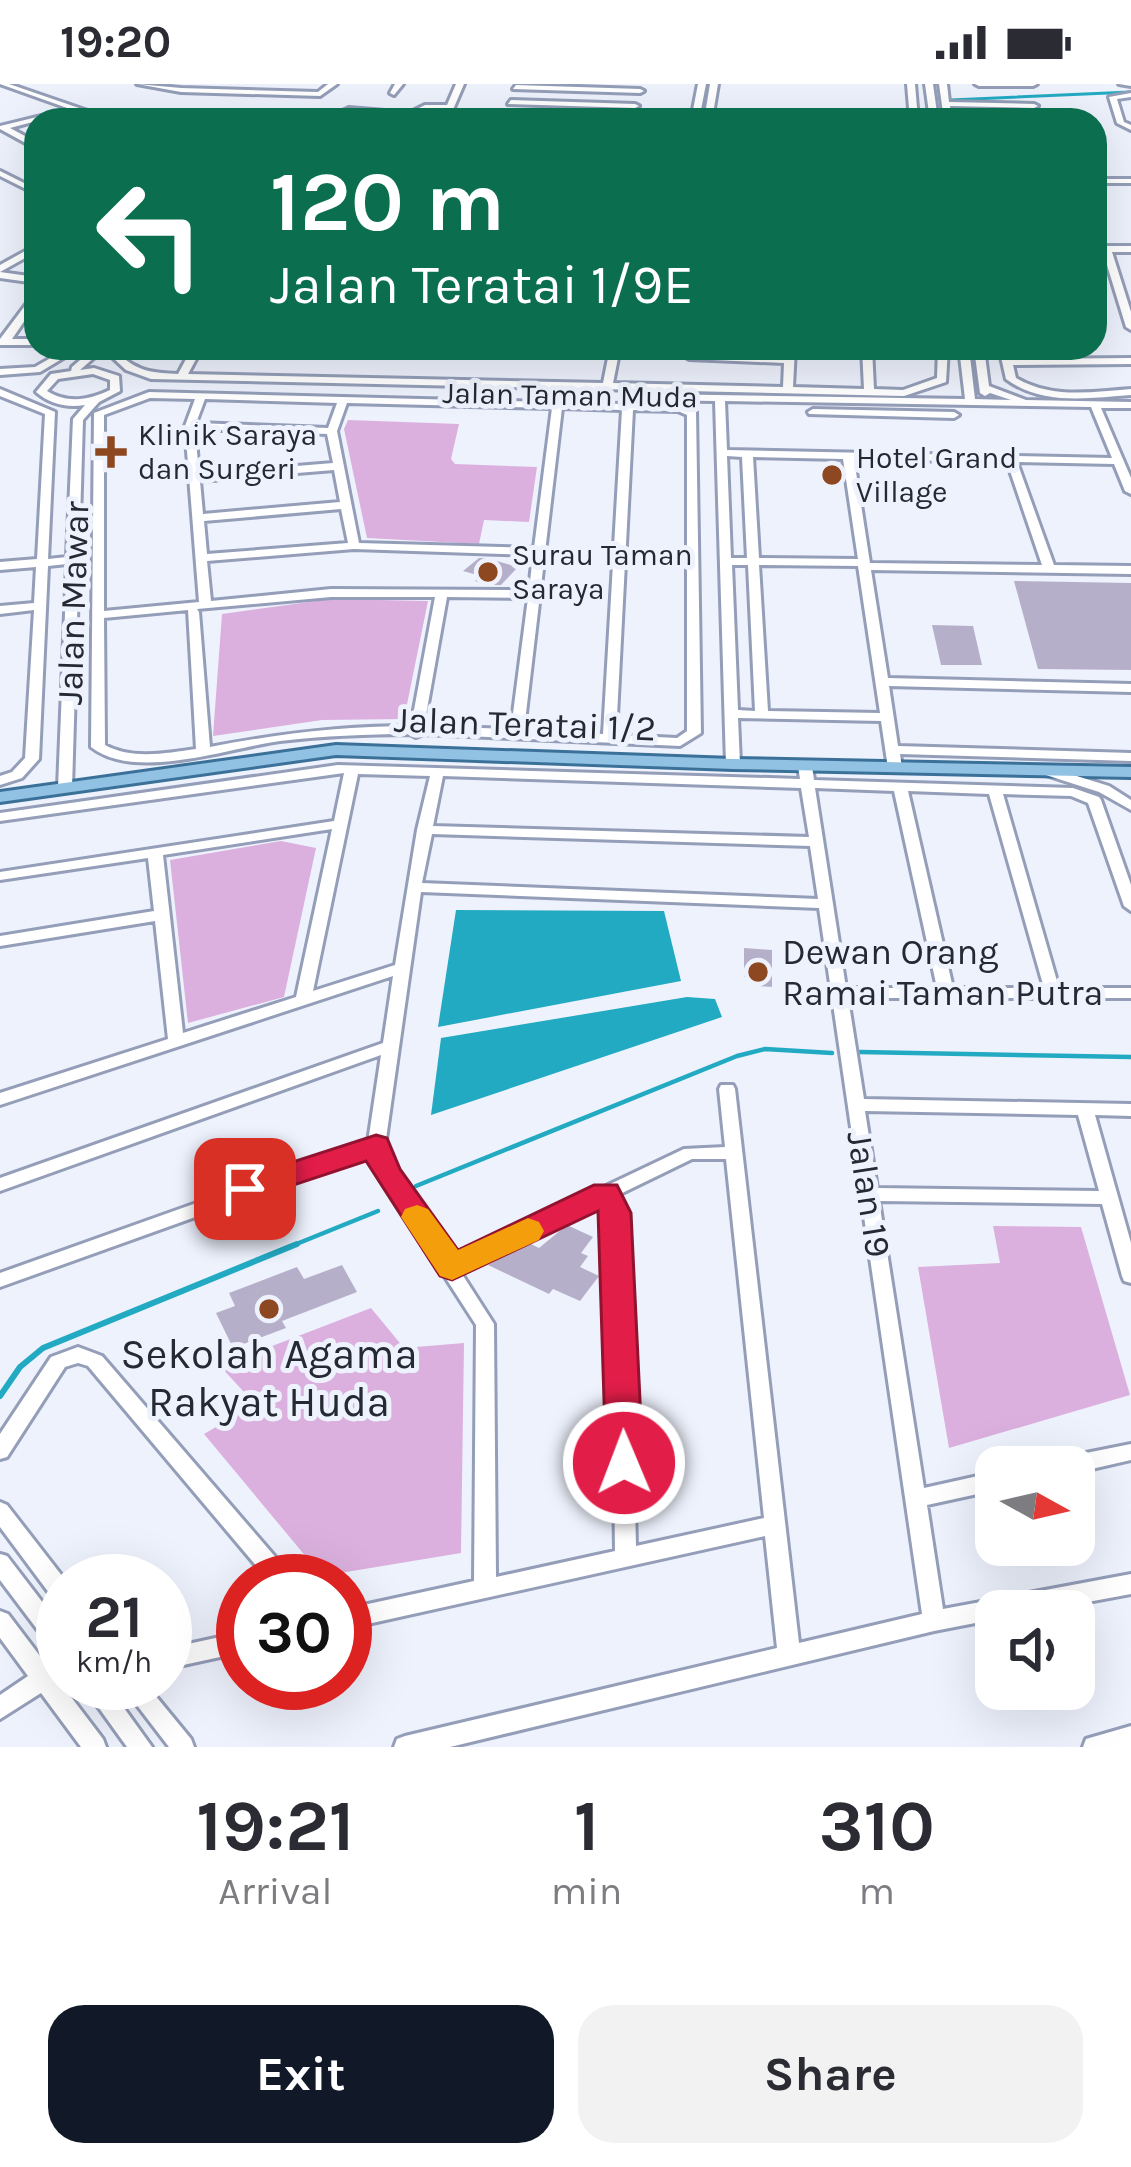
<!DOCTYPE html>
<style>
:root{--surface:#fff;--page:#f2f2f3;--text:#2b2b33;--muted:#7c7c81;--accent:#111827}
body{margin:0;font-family:Karla,sans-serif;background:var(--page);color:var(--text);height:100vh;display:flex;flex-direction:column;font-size:45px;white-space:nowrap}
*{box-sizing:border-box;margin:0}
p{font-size:39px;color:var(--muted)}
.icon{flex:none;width:66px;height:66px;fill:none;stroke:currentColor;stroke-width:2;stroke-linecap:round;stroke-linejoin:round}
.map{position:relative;height:1663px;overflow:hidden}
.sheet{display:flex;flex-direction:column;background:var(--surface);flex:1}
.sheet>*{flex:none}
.top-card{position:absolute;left:24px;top:24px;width:1083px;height:252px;border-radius:36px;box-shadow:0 12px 48px #0002;background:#0b6e4f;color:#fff;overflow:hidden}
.needle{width:78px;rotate:98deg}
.fabs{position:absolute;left:975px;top:1362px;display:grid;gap:24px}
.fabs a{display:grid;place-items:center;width:120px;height:120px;border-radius:24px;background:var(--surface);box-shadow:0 12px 48px #0002;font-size:60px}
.speed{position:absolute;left:36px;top:1470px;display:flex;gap:24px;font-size:60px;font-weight:700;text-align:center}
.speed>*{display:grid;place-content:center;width:156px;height:156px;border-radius:50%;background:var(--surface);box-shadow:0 12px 48px #0002;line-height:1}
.speed small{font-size:30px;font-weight:400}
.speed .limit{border:18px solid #d22;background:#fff;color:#111}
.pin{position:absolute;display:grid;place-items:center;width:102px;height:102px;color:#fff;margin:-51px;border-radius:24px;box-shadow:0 6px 18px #0006}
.me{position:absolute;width:132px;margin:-66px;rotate:359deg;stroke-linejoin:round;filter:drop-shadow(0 0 9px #0008)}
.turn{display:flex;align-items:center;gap:42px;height:252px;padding:0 48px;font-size:54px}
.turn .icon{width:156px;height:156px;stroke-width:2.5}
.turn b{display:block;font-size:84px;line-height:102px}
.eta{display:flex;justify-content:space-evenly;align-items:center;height:204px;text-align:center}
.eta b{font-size:72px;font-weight:700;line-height:84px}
.primary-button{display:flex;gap:24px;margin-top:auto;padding:24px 48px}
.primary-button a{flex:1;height:138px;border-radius:36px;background:var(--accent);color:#fff;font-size:48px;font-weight:700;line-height:138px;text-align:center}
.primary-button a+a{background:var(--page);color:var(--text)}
.status{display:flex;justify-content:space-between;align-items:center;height:84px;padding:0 60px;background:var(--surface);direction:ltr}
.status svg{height:33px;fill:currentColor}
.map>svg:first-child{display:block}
.green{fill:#dbb0de}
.water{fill:#23aac3}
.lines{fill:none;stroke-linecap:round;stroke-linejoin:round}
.stream-far2{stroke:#23aac3;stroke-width:3}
.stream-far1{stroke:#23aac3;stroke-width:4.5}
.stream{stroke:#23aac3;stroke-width:6}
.building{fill:#b6afca}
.minor-casing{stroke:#949eb8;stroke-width:6}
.major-casing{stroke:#3b7199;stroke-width:6}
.minor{fill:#fff;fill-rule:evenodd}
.major{fill:#91c1e3;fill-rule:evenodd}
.route{fill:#e11d48;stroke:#92132f;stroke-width:3}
.slow{fill:#f59e0b}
.poi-dot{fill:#8e4821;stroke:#eef2fd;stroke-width:4.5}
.labels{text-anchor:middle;stroke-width:10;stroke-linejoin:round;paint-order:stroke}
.far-street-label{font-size:30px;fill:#252933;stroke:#eef2fd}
.far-poi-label{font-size:30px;fill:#252933;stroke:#eef2fd;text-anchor:start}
.street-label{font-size:36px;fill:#252933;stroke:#eef2fd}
.poi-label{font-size:36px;fill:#252933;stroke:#eef2fd;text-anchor:start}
.near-poi-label{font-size:42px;fill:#252933;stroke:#eef2fd}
</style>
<div class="status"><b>19:20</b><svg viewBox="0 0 49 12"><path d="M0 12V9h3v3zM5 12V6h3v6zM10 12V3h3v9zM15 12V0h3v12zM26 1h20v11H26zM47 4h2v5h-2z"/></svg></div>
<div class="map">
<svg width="1131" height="1663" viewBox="0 0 1131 1663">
<rect width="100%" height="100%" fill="#eef2fd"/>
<g class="green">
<path d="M 348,336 L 459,340 L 451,375 L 455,380 L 537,383 L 529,438 L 484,436 L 479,460 L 367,454 L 344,345 Z"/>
<path d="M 331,515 L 428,517 L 404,635 L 322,636 L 213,652 L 222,530 Z"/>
<path d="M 281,757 L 316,764 L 284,913 L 188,939 L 170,776 Z"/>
<path d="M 993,1142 L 1081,1143 L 1130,1311 L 949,1364 L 918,1183 L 1000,1179 Z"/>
<path d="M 371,1224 L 404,1264 L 464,1259 L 461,1469 L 322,1492 L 204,1350 L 255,1320 L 220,1282 Z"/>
</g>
<g class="water">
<path d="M 456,826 L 664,827 L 681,897 L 438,943 Z"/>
<path d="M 687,913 L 715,915 L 722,933 L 431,1031 L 441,954 Z"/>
</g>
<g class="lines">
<path class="stream-far2" d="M 951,16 L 1131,8"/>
<g class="stream-far1">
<path d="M 860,968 L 1131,973"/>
<path d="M 416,1102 L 737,972 L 765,965 L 832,969"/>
<path d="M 289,1163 L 378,1127"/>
</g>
<path class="stream" d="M 0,1312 L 20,1283 L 43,1264 L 297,1160"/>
</g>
<g class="building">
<path d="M 479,474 L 486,474 L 518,483 L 501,501 L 488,501 L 475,497 L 481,492 L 463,487 Z"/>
<path d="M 1014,497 L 1131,499 L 1131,586 L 1038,585 Z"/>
<path d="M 932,541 L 973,542 L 982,581 L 941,581 Z"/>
<path d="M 744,864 L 772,866 L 772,903 L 759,902 L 759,894 L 744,893 Z"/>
<path d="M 567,1141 L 593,1153 L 581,1169 L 588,1172 L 580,1183 L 599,1192 L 580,1217 L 553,1205 L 549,1210 L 488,1181 L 529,1159 L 539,1164 Z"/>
<path d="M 342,1181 L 357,1208 L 282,1237 L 286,1244 L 233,1264 L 216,1229 L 235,1222 L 229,1209 L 297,1183 L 304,1195 Z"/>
</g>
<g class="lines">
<defs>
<g id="minor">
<path d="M 0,0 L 9,0 L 114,36 L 103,36 L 74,27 L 10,44 L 36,58 L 36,63 L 33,63 L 0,45 L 0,42 L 70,25 Z"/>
<path d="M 137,0 L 181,4 L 318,8 L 328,0 L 337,0 L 320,12 L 181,8 Z"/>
<path d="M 395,0 L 403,0 L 394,11 L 390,9 Z"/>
<path d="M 456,0 L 464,0 L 452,28 L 562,34 L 566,36 L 447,32 L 443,30 L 445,25 L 426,25 L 406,36 L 402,36 L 402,33 L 350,28 L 333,36 L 323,36 L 349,24 L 409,29 L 425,21 L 447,21 Z"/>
<path d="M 698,0 L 706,0 L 699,36 L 691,36 Z"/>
<path d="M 710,0 L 718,0 L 712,36 L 704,36 Z"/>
<path d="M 907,0 L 915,0 L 918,36 L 910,36 Z"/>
<path d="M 925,0 L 933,0 L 938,36 L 930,36 Z"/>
<path d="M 939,0 L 947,0 L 949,18 L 1034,20 L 1038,22 L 1034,24 L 950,22 L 952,36 L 944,36 Z"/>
<path d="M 975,0 L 1037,0 L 1033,2 L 979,2 Z"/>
<path d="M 1119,0 L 1131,0 L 1131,2 Z"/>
<path d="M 516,1 L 640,5 L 644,7 L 640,9 L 513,5 Z"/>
<path d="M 1131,9 L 1131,13 L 1117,15 L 1124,38 L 1131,41 L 1131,46 L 1117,39 L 1109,13 Z"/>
<path d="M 511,16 L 635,20 L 639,22 L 635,24 L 508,20 Z"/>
<path d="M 0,87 L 36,105 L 36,110 L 0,92 Z"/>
<rect x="1095" y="95" width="36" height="4"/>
<path d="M 36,161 L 36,168 L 0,188 L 0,181 Z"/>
<path d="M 1095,162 L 1131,162 L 1131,168 L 1112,168 L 1131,228 L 1131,246 L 1126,243 L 1103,168 L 1095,168 Z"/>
<path d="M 0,188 L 36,193 L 36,199 L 0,194 Z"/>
<path d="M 36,210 L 36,220 L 12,255 L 36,255 L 36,261 L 0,261 L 0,255 L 33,211 Z"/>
<path d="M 68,264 L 80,264 L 40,288 L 0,291 L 0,285 L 35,283 Z"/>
<path d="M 94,264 L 105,264 L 80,286 L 94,284 L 119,292 L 120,307 L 99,318 L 83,336 L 72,704 L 65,708 L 58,704 L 67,480 L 48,482 L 39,675 L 22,694 L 0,701 L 0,692 L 12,688 L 25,674 L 34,526 L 0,530 L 0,522 L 34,519 L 36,483 L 0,486 L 0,478 L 37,475 L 45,330 L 0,312 L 0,305 L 55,328 L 48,475 L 67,473 L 73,335 L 85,321 C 66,324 50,320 36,308 L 51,290 L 71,287 L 72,283 ZM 93,290 L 110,296 L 110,306 C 89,316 68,320 47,307 L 58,295 Z"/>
<path d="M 116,264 L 126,264 L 121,272 C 139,288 155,289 178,290 L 192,264 L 202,264 L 188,290 L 603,299 L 610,264 L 620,264 L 613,299 L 783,303 L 784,279 L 689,275 L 684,272 L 689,269 L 785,273 L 785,264 L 795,264 L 793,303 L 864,305 L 862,264 L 872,264 L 874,305 L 903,306 L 937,294 L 938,264 L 948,264 L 946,298 L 904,312 L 151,295 L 126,286 L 111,272 Z"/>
<path d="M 320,264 L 537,267 L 542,270 L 537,273 L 325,267 Z"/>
<path d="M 959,264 L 969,264 L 975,315 L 1011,316 L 990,309 L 985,312 L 980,309 L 974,264 L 984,264 L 989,302 L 1026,316 L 1131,318 L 1131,324 L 1101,324 L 1131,394 L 1131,410 L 1125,407 L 1114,380 L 1017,378 L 1054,481 L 1131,482 L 1131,490 L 871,486 L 888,594 L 1131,600 L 1131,608 L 889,602 L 898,662 L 1131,669 L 1131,677 L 900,670 L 902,684 L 895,688 L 888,684 L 881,637 L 738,634 L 740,680 L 738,683 L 728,683 L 726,680 L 715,317 L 651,316 L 646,313 L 651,310 L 965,315 ZM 725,317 L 1091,323 L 1112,374 L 727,366 ZM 727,372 L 742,373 L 747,474 L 731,474 ZM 753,373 L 843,375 L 858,475 L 759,474 ZM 854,375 L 1007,378 L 1042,481 L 870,479 ZM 732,481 L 748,481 L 755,627 L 738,626 ZM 759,481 L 858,482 L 880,629 L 768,627 Z"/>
<path d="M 999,264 L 1009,264 L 1011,275 L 1131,274 L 1131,280 L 1013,281 L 1016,294 C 1052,315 1091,308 1131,305 L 1131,311 C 1089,314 1042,322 1006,295 Z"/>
<path d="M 149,308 L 623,320 L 624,315 L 632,315 L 633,320 L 679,321 L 696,327 L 701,649 L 680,662 L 424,650 L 416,653 L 410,650 C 367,650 324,652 280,657 C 229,664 135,698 91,663 L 94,329 ZM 150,314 L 195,315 L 185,342 L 199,518 L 104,527 L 104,331 ZM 205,315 L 337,319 L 328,344 L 196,339 ZM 347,319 L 552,324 L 534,464 L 359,459 L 337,347 ZM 562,324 L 622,326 L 603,650 L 524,646 ZM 633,326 L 678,327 L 687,331 L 687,647 L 677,654 L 616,651 ZM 195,345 L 327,350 L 333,379 L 199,390 ZM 334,386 L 340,418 L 203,430 L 200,397 ZM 341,425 L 348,459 L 207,470 L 204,437 ZM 354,465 L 533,471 L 529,506 L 331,505 L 211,517 L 207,477 ZM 331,513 L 435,513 L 411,642 C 342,642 277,650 210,663 L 199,528 L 197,525 ZM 447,513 L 528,514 L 511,645 L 424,642 ZM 188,526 L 196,665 C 167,669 132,676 105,661 L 104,534 Z"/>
<path d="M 813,325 L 954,328 L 959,331 L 954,334 L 809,330 L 808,328 Z"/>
<path d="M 805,678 L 812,682 L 814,696 L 1073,704 L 1099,713 L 1101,716 L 1131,801 L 1131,827 L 1124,822 L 1088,719 L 1071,712 L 1003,710 L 1059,904 L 1131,904 L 1131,914 L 848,914 L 864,1015 L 1131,1020 L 1131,1032 L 1095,1031 L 1131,1159 L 1131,1199 L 1124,1197 L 1122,1192 L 1102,1120 L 879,1117 L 924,1404 L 996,1388 L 996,1406 L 927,1421 L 943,1525 L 1131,1490 L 1131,1510 L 1039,1527 L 996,1527 L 996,1535 L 934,1547 L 450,1663 L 394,1663 L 397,1655 L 405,1652 L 777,1564 L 765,1452 L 345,1545 L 345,1525 L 474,1497 L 476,1241 L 380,1092 L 371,1070 L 0,1203 L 0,1189 L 368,1058 L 381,971 L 0,1107 L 0,1094 L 383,959 L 393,892 L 0,1021 L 0,1009 L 168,955 L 155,837 L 0,862 L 0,852 L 154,827 L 148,774 L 0,796 L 0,788 L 334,737 L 344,689 L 0,737 L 0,729 L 338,681 L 800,695 L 798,682 ZM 358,690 L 430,692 L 417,746 L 395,881 L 313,907 ZM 443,692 L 801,704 L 809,753 L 433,742 ZM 815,704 L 894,707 L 937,904 L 846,904 ZM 908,707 L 989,710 L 1044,904 L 953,904 ZM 332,745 L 296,913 L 183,949 L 163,771 ZM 432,750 L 810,762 L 818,815 L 422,799 ZM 421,808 L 819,824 L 922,1530 L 799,1559 L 735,1005 L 733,1001 L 721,1001 L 719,1005 L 725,1063 L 684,1065 L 452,1175 L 394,1086 L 385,1062 ZM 865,1027 L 1078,1031 L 1099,1107 L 877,1104 ZM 692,1075 L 726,1075 L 764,1434 L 636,1462 L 630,1233 L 623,1129 L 616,1112 ZM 601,1119 L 605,1129 L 612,1233 L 615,1467 L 496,1493 L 494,1240 L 460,1187 Z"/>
<path d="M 1051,684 L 1109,702 L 1131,716 L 1131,726 L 1099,708 L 1046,691 L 1044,688 L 1046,685 Z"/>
<path d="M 78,1263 L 102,1272 L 290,1490 L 293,1497 L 269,1497 L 88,1282 L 78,1279 L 65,1283 L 7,1373 L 0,1375 L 0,1350 L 51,1273 Z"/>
<path d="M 1131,1360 L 1131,1376 L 1074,1389 L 1074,1383 L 1051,1383 L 1054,1377 L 1061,1374 Z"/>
<path d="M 0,1418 L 7,1421 L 66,1497 L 63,1497 L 63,1520 L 55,1517 L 0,1443 Z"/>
<path d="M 0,1470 L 7,1472 L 63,1545 L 63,1572 L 55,1569 L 0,1496 Z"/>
<path d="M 0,1527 L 8,1530 L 103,1655 L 106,1663 L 81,1663 L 41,1609 L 0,1635 L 0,1611 L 28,1592 L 0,1554 Z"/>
<path d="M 243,1548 L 243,1568 L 165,1585 L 165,1565 Z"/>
<path d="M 81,1599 L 106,1599 L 152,1663 L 127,1663 Z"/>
<path d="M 120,1599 L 145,1599 L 191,1655 L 194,1663 L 169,1663 Z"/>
<path d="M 1131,1642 L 1131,1663 L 1083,1663 L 1086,1655 Z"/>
</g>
<path id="major" d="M 336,661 L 733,675 L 1131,683 L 1131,693 L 733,685 L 336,671 L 0,718 L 0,708 Z"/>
</defs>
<use href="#minor" class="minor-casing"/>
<use href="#major" class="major-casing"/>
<use href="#minor" class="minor"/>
<use href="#major" class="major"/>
</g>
<path class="route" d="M 376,1051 L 387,1054 L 400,1085 L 458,1166 L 594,1101 L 617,1101 L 631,1129 L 643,1379 L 637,1390 L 624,1395 L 611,1390 L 606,1379 L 598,1127 L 452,1196 L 440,1192 L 366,1077 L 245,1117 L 234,1114 L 229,1105 L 234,1097 Z"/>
<path class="slow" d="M 417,1121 L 428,1125 L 458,1166 L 528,1134 L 539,1138 L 544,1147 L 539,1156 L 452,1196 L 440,1192 L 401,1133 L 405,1125 Z"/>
<g class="poi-dot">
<path d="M105 350h12v12h12v12h-12v12h-12v-12h-12v-12h12z"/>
<circle cx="832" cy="391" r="12"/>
<circle cx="488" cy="488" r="12"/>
<circle cx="758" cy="888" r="12"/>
<circle cx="269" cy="1225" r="12"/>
</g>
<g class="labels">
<g class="far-street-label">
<text transform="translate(570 311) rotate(1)" y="10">Jalan Taman Muda</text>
</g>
<g class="far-poi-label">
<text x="138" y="361">Klinik Saraya<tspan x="138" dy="34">dan Surgeri</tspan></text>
<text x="856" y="384">Hotel Grand<tspan x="856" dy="34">Village</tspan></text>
<text x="512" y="481">Surau Taman<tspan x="512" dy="34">Saraya</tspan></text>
</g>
<g class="street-label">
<text transform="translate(72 519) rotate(-88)" y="13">Jalan Mawar</text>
<text transform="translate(525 639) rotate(2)" y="13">Jalan Teratai 1/2</text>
<text transform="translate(870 1110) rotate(81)" y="13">Jalan 19</text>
</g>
<g class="poi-label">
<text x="782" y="880">Dewan Orang<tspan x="782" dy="41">Ramai Taman Putra</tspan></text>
</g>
<g class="near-poi-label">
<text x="269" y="1284">Sekolah Agama<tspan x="269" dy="48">Rakyat Huda</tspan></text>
</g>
</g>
</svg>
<div class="fabs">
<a><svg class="needle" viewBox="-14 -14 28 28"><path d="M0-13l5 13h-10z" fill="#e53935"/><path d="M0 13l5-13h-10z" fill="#7c7c81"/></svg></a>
<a><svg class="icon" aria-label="sound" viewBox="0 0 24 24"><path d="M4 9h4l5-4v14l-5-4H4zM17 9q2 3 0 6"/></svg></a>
</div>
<div class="speed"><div>21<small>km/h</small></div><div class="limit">30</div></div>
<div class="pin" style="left:245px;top:1105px;background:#d93025"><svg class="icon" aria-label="arrive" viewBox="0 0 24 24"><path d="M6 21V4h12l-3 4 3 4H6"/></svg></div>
<svg class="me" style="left:624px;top:1379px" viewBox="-20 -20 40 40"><circle r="17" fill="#e11d48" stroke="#fff" stroke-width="3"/><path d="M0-11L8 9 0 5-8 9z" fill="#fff"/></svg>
<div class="top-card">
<div class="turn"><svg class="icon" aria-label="left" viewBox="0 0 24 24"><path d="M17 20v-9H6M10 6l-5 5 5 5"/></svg><div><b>120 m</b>Jalan Teratai 1/9E</div></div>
</div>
</div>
<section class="sheet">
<div class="eta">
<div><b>19:21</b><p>Arrival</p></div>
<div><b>1</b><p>min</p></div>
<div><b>310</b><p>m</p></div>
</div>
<div class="primary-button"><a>Exit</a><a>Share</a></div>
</section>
